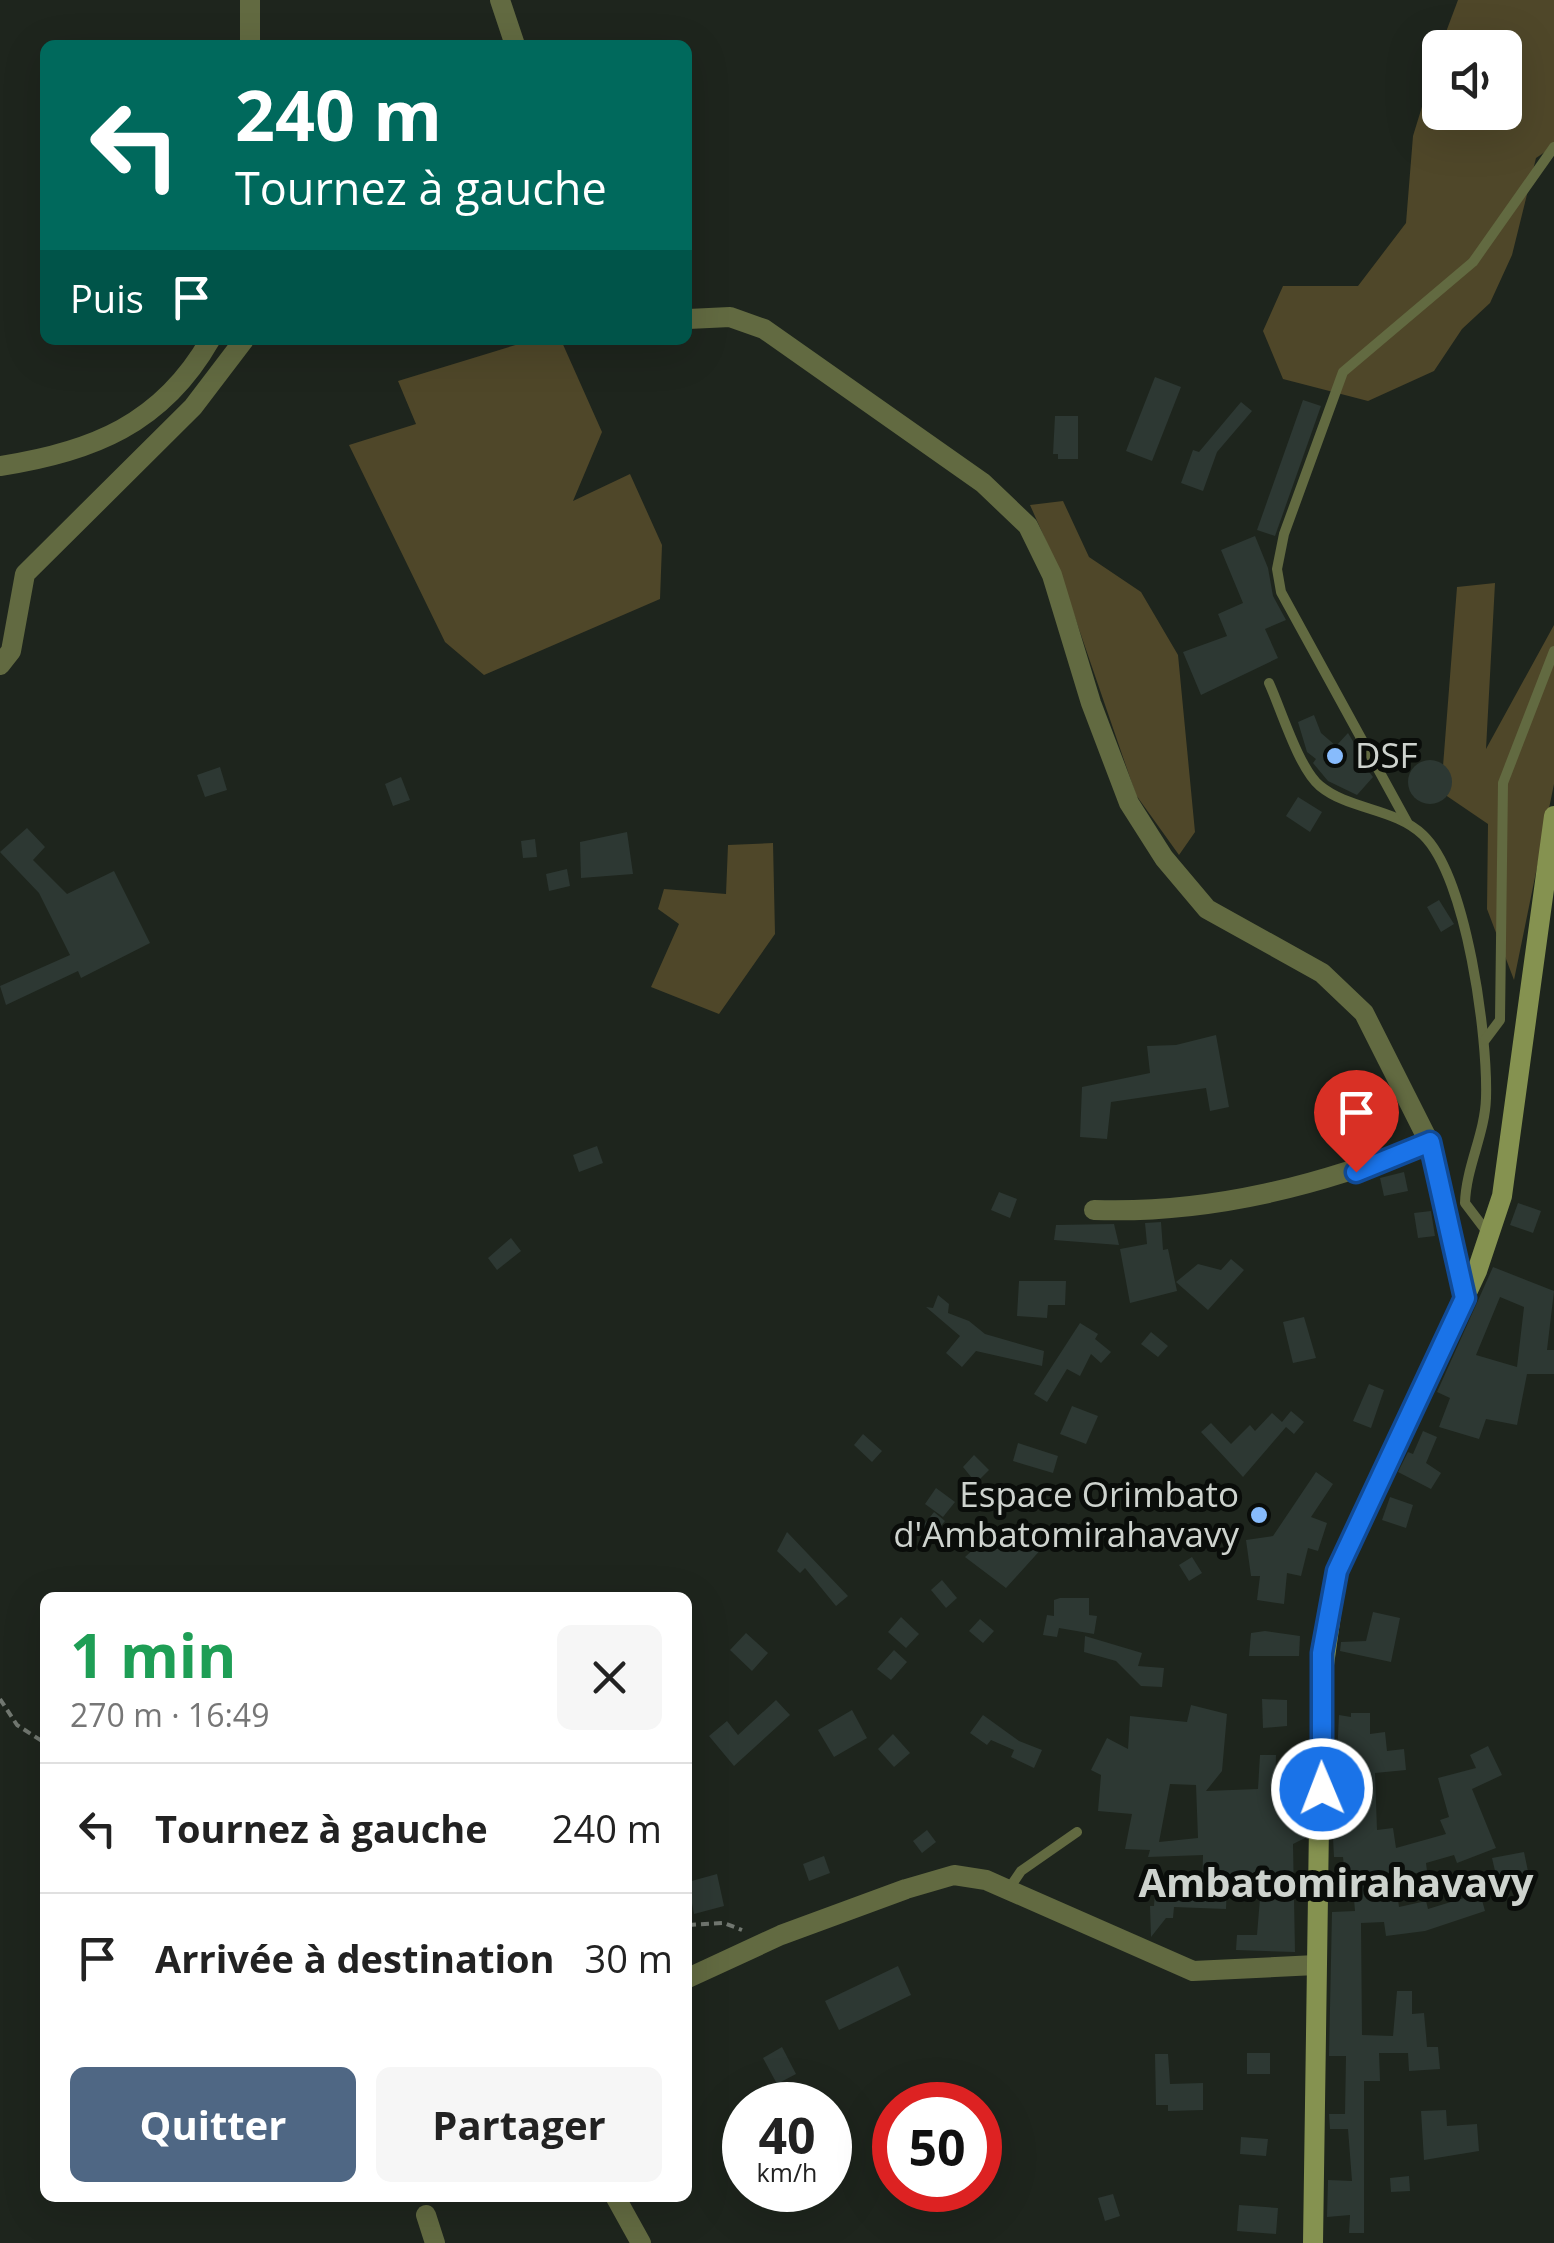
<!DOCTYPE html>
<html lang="fr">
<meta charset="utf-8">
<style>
:root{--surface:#fff;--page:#f6f6f6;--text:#222;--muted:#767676;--line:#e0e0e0;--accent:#4f6784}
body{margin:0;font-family:"Open Sans",sans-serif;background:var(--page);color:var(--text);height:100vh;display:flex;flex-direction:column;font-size:38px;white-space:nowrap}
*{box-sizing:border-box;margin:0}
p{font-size:32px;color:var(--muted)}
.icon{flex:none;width:55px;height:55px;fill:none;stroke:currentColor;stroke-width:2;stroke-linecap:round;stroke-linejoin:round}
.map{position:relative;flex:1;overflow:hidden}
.panel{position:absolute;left:40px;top:1592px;width:652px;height:610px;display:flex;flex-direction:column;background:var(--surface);border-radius:15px;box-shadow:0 10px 40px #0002}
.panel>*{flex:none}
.guide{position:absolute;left:40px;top:40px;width:652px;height:305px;border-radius:15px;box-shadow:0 10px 40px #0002;background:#00695c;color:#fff;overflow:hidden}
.tools{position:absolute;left:1422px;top:30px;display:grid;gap:20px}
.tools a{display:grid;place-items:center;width:100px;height:100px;border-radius:15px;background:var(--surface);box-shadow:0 10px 40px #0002;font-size:50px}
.speed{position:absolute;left:722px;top:2082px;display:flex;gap:20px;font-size:50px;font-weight:700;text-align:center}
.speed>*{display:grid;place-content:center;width:130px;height:130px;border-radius:50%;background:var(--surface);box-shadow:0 10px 40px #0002;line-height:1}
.speed small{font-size:25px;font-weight:400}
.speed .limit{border:15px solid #d22;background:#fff;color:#111}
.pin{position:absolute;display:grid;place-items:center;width:85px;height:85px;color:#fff;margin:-102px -42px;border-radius:50% 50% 50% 0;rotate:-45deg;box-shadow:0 0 10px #0007}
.pin .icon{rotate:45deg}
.me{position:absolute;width:110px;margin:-55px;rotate:359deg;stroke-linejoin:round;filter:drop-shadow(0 0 8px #0008)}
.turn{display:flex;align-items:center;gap:35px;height:210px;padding:0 30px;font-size:45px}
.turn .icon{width:130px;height:130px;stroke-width:2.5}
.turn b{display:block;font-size:70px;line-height:85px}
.then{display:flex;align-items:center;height:95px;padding:0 30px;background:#0003;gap:20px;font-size:38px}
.round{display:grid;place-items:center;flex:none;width:105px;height:105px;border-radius:15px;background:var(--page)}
.summary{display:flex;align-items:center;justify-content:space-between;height:170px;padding:0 30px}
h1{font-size:60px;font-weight:700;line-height:75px;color:#1e9e55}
.button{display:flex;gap:20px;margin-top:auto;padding:20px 30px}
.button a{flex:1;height:115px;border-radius:15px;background:var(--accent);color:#fff;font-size:40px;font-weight:700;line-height:115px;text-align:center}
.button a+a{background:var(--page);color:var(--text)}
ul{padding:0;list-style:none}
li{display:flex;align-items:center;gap:30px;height:130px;padding:0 30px;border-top:2px solid var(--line)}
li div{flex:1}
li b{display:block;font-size:38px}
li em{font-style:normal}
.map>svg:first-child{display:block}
.green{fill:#4f4729}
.building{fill:#2d3833;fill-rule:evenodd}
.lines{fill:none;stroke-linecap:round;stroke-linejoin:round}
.path{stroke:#717770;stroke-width:4;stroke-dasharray:8 5;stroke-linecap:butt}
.lane{stroke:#626a41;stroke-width:10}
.street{stroke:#626a41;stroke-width:20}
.secondary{stroke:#859250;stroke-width:20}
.route-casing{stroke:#114b97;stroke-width:25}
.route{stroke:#1a73e8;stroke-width:18}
.poi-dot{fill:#87bbfc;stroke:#0a0d0a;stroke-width:4}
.labels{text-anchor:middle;stroke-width:10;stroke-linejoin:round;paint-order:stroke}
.poi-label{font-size:35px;fill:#ced3ce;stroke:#0a0d0a;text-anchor:start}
.quarter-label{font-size:40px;font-weight:bold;fill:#ced3ce;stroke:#0a0d0a}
</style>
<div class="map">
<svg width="1554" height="2243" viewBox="0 0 1554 2243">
<rect width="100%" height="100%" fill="#1e251d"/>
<g class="green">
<path d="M 1458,0 L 1554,0 L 1554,146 L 1536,158 L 1512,255 L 1490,303 L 1462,329 L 1434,371 L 1368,401 L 1283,379 L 1263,331 L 1283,286 L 1358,286 L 1406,223 L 1413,136 L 1440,48 L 1440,112 L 1505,112 L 1505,48 L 1440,48 Z"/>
<path d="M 532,340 L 561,340 L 602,432 L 573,501 L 630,474 L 662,545 L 660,599 L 484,675 L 445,642 L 349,445 L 416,424 L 398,381 Z"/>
<path d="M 1063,501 L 1089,557 L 1141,592 L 1178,655 L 1195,832 L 1179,855 L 1136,795 L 1058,568 L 1030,505 Z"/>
<path d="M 1495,583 L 1486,749 L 1554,625 L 1554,784 L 1514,980 L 1487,909 L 1488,824 L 1441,792 L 1457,587 Z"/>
<path d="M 773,843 L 775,934 L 719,1014 L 651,987 L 679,924 L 658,909 L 664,889 L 726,894 L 728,845 Z"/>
</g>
<g class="building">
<path d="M 1155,377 L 1181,387 L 1152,461 L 1126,451 Z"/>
<path d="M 1303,400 L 1321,406 L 1275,536 L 1257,530 Z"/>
<path d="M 1241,402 L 1252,411 L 1217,452 L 1203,491 L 1181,483 L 1193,450 L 1199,452 Z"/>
<path d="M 1055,416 L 1078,416 L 1078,459 L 1058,459 L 1058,454 L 1053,454 Z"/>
<path d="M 1255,536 L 1268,568 L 1273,596 L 1286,620 L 1265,629 L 1278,658 L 1201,695 L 1183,652 L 1227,636 L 1218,614 L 1243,603 L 1221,550 Z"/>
<path d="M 1314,715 L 1321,733 L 1336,746 L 1348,733 L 1357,748 L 1354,752 L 1373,777 L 1357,795 L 1328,781 L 1313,763 L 1316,759 L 1307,752 L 1298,722 Z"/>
<circle cx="1430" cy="782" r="22"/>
<path d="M 220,767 L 227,790 L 205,797 L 197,775 Z"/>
<path d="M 401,777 L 410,800 L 393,806 L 385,784 Z"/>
<path d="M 1298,797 L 1322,812 L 1310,832 L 1286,816 Z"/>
<path d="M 27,828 L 45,847 L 33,860 L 67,894 L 114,871 L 150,943 L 81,978 L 78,971 L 6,1005 L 0,986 L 70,955 L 39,893 L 0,852 Z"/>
<path d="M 627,832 L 633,874 L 581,878 L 580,842 Z"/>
<path d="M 535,839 L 537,857 L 523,858 L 521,841 Z"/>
<path d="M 567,869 L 570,886 L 549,891 L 546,874 Z"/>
<path d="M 1439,900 L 1454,924 L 1441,932 L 1427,907 Z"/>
<path d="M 1216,1035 L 1229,1107 L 1210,1111 L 1206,1088 L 1111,1102 L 1107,1139 L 1080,1137 L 1082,1087 L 1150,1073 L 1147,1046 L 1176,1045 Z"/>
<path d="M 597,1146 L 603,1163 L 579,1172 L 573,1155 Z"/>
<path d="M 1404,1172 L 1408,1191 L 1384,1196 L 1380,1178 Z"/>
<path d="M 999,1192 L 1017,1199 L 1010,1218 L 991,1210 Z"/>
<path d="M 1518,1203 L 1541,1211 L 1533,1233 L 1510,1225 Z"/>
<path d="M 1431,1211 L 1435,1236 L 1418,1238 L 1414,1213 Z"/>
<path d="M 1161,1222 L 1163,1250 L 1168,1249 L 1177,1291 L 1130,1303 L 1120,1249 L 1147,1244 L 1145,1223 Z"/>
<path d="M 1114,1224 L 1119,1245 L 1054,1240 L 1056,1225 Z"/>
<path d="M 511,1238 L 521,1251 L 497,1270 L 488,1258 Z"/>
<path d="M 1231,1259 L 1244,1270 L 1208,1310 L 1176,1282 L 1198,1264 L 1221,1270 Z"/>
<path d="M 1493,1267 L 1554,1291 L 1547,1350 L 1554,1350 L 1554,1374 L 1527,1374 L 1517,1425 L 1486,1419 L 1479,1439 L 1439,1427 L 1450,1398 L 1437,1392 ZM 1500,1297 L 1524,1307 L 1517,1367 L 1476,1355 Z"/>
<path d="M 1019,1281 L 1066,1281 L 1065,1305 L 1048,1305 L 1047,1318 L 1017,1316 Z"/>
<path d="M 938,1295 L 949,1304 L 948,1313 L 969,1321 L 985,1334 L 1044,1351 L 1042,1366 L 976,1351 L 962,1367 L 946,1353 L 960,1336 L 926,1307 L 933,1308 Z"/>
<path d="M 1304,1317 L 1316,1358 L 1293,1363 L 1283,1322 Z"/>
<path d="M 1080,1323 L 1098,1334 L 1095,1339 L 1111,1352 L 1101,1363 L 1091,1354 L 1080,1376 L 1067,1369 L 1047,1402 L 1034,1394 Z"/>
<path d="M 1151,1332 L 1168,1346 L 1158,1357 L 1141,1344 Z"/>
<path d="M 1369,1384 L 1384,1390 L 1371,1428 L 1353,1421 Z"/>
<path d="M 1072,1406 L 1098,1416 L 1086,1444 L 1060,1434 Z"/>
<path d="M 1291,1411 L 1304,1422 L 1294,1434 L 1286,1427 L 1243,1477 L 1201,1432 L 1211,1423 L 1231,1444 L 1250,1425 L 1255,1431 L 1272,1413 L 1282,1422 Z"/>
<path d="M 1423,1431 L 1437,1437 L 1426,1463 L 1441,1473 L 1431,1489 L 1398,1472 L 1408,1452 L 1413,1454 Z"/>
<path d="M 863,1434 L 882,1451 L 872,1462 L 854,1445 Z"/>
<path d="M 1018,1443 L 1058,1456 L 1053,1473 L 1013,1461 Z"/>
<path d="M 974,1455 L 989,1470 L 976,1483 L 963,1467 Z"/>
<path d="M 1316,1472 L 1333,1484 L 1311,1517 L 1327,1523 L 1318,1551 L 1308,1548 L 1301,1576 L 1287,1573 L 1284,1604 L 1257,1600 L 1260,1576 L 1251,1576 L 1246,1540 L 1273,1536 Z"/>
<path d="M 936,1488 L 955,1502 L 943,1517 L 925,1504 Z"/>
<path d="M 1390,1497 L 1413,1505 L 1406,1528 L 1382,1520 Z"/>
<path d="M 934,1512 L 945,1521 L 933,1536 L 922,1527 Z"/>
<path d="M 997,1528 L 1013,1541 L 1037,1530 L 1044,1546 L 1006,1588 L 965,1557 Z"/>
<path d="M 787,1532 L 848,1596 L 836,1606 L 805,1568 L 800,1573 L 777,1551 Z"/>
<path d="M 1192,1557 L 1202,1573 L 1189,1581 L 1179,1565 Z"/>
<path d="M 942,1580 L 957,1598 L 946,1608 L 931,1590 Z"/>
<path d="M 1060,1598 L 1089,1598 L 1089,1615 L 1097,1616 L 1094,1634 L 1059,1628 L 1057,1637 L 1043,1635 L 1047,1615 L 1054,1616 L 1054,1600 Z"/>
<path d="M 1373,1612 L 1400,1618 L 1391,1662 L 1340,1651 L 1341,1642 L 1366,1641 Z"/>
<path d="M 901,1617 L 919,1634 L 906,1648 L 888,1632 Z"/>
<path d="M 980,1619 L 994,1631 L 983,1643 L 969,1631 Z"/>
<path d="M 1265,1631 L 1300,1636 L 1299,1656 L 1249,1656 L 1251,1633 Z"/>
<path d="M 746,1633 L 768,1653 L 752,1671 L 730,1650 Z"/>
<path d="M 1085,1636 L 1142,1653 L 1138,1666 L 1164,1668 L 1162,1687 L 1141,1686 L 1116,1661 L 1084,1652 Z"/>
<path d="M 894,1650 L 907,1662 L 891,1680 L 877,1669 Z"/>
<path d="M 1262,1699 L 1287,1700 L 1287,1726 L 1263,1728 Z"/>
<path d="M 776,1700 L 790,1715 L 734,1766 L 709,1736 L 727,1721 L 738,1735 Z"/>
<path d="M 1191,1705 L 1227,1714 L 1222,1771 L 1206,1791 L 1258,1789 L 1260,1755 L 1276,1755 L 1275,1799 L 1304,1799 L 1305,1838 L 1293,1844 L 1295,1952 L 1236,1950 L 1237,1935 L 1257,1935 L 1261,1886 L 1257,1884 L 1227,1886 L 1226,1909 L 1174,1907 L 1173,1918 L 1166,1918 L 1151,1937 L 1150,1906 L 1154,1906 L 1155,1892 L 1202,1893 L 1203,1855 L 1148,1857 L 1150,1850 L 1125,1849 L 1132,1814 L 1098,1811 L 1101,1775 L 1091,1770 L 1107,1738 L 1128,1749 L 1130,1716 L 1187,1722 ZM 1170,1784 L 1196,1785 L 1198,1838 L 1159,1842 Z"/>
<path d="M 852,1710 L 867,1738 L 834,1757 L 818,1730 Z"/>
<path d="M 1351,1713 L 1370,1713 L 1370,1734 L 1385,1732 L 1387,1751 L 1404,1749 L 1406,1770 L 1375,1773 L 1377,1830 L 1393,1828 L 1396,1848 L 1446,1834 L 1440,1820 L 1449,1817 L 1438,1778 L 1476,1768 L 1470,1755 L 1488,1746 L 1502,1775 L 1472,1789 L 1496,1848 L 1457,1863 L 1454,1855 L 1426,1863 L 1427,1871 L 1395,1877 L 1399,1907 L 1426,1901 L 1428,1909 L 1480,1893 L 1485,1911 L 1425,1931 L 1386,1936 L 1384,1922 L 1361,1923 L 1362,2035 L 1393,2036 L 1397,1991 L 1412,1991 L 1412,2014 L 1424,2013 L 1427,2047 L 1438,2047 L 1440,2069 L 1409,2071 L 1408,2053 L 1379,2053 L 1380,2081 L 1364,2081 L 1364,2233 L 1349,2233 L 1350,2215 L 1327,2217 L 1328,2180 L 1352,2181 L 1348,2129 L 1330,2129 L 1329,2114 L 1345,2114 L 1346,2056 L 1329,2056 L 1332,1912 L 1355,1911 L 1352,1875 L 1345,1876 L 1343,1857 L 1334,1857 L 1333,1838 L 1339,1715 L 1351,1717 Z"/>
<path d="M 983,1715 L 1019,1741 L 1042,1750 L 1034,1768 L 1011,1757 L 1014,1750 L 991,1740 L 987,1745 L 970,1733 Z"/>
<path d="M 893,1734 L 910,1753 L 894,1767 L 878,1749 Z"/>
<path d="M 927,1830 L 936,1842 L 922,1853 L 913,1841 Z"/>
<path d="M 1524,1852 L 1530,1881 L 1499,1888 L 1492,1858 Z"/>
<path d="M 824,1856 L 830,1873 L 809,1881 L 803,1864 Z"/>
<path d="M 717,1874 L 724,1906 L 694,1914 L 688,1882 Z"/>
<path d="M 898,1966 L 911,1995 L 839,2030 L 825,2001 Z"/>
<path d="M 782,2047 L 796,2074 L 777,2084 L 763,2058 Z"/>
<rect x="1247" y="2053" width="23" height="21"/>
<path d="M 1155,2054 L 1168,2054 L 1170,2084 L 1203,2083 L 1203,2110 L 1168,2111 L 1168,2105 L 1156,2105 Z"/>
<path d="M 1446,2110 L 1447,2126 L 1477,2124 L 1479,2151 L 1424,2160 L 1421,2111 Z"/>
<path d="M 1241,2137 L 1268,2139 L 1266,2156 L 1240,2154 Z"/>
<path d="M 1409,2176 L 1410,2191 L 1391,2192 L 1390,2178 Z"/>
<path d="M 1113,2194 L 1120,2216 L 1105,2221 L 1098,2198 Z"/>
<path d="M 1239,2205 L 1278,2208 L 1276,2234 L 1237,2231 Z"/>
</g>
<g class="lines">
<g class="path">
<path d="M 0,1699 L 17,1725 L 45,1743"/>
<path d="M 688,1925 L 724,1923 L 742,1930"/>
</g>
<g class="lane">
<path d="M 1269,683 C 1281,709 1299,769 1320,786 C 1349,810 1395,808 1423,835 C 1467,877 1488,1038 1486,1098 C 1485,1134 1466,1167 1465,1203 L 1487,1232"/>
<path d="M 1407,822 L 1281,592 L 1277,569 L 1284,534 L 1343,372 L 1473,262 L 1554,147"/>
<path d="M 1485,1040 L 1500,1020 L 1503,783 L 1554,651"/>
<path d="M 1008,1890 L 1021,1871 L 1077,1832"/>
</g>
<g class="street">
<path d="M 500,0 L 515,45"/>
<path d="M 250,45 L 250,0"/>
<path d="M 688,319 L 730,317 L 764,329 L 983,483 L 1028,526 L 1052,575 L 1091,703 L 1129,803 L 1164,858 L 1207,909 L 1322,973 L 1364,1013 L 1429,1142 L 1465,1297"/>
<path d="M 0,466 C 92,452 162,424 210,340"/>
<path d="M 0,665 L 11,651 L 25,574 L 193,407 L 244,340"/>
<path d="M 1094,1210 C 1211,1214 1322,1185 1429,1142"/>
<path d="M 688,1978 L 781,1935 L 906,1889 L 954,1875 L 986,1880 L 1193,1971 L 1316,1965"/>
<path d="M 616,2198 L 641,2243"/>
<path d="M 426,2215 L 435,2243"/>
</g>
<path class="secondary" d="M 1313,2243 L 1321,1686 L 1337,1571 L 1477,1271 L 1502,1196 L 1554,816"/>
</g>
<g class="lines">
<defs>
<path id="route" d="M 1322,1789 L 1322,1653 L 1337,1571 L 1465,1298 L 1430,1142 L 1356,1172"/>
</defs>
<use href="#route" class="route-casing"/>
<use href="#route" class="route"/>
</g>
<g class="poi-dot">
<circle cx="1335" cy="756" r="10"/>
<circle cx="1259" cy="1515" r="10"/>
</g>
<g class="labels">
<g class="poi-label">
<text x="1355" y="768">DSF</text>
<text x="1239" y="1507" text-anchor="end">Espace Orimbato<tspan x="1239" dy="40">d'Ambatomirahavavy</tspan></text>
</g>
<g class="quarter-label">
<text x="1336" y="1897">Ambatomirahavavy</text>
</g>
</g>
</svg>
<div class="tools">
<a><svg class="icon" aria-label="sound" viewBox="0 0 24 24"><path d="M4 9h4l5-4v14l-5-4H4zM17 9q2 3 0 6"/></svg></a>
</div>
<div class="speed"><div>40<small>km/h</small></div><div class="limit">50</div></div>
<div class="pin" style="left:1356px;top:1172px;background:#d93025"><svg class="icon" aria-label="arrive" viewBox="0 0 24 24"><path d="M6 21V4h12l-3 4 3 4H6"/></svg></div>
<svg class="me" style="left:1322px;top:1789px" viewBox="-20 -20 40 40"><circle r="17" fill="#1a73e8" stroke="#fff" stroke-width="3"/><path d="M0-11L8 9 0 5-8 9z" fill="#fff"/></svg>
<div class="guide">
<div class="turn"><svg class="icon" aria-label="left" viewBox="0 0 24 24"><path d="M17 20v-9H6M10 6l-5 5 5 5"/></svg><div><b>240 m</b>Tournez à gauche</div></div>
<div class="then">Puis<svg class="icon" aria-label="arrive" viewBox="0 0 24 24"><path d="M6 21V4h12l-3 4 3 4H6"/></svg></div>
</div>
<section class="panel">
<div class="summary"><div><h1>1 min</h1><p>270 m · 16:49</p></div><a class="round"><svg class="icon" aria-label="close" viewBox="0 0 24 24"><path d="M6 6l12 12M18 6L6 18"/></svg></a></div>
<ul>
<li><svg class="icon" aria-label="left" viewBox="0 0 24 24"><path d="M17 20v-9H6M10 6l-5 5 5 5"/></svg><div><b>Tournez à gauche</b></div><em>240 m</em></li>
<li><svg class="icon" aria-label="arrive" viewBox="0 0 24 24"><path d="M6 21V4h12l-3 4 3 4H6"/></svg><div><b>Arrivée à destination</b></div><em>30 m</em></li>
</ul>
<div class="button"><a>Quitter</a><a>Partager</a></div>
</section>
</div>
